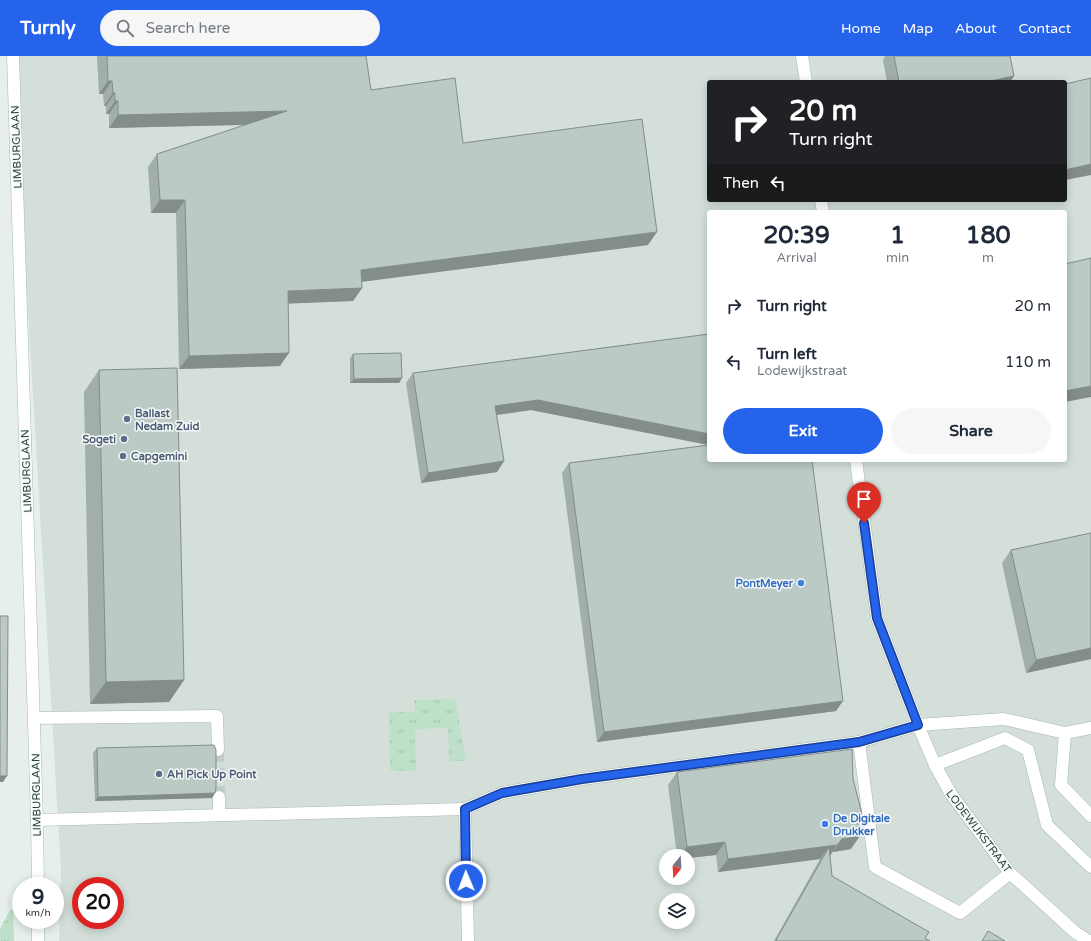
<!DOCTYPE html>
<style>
:root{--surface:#fff;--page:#f6f6f7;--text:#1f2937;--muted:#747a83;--accent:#2563eb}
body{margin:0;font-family:"Varela Round",sans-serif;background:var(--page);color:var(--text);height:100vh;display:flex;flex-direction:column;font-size:15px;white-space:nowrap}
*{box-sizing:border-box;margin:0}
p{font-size:13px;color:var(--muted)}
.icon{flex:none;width:22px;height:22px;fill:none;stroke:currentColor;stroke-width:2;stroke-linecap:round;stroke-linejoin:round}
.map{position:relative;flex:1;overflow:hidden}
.drawer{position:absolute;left:707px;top:154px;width:360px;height:252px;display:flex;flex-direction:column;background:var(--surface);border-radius:4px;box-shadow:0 2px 10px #0003}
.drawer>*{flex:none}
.hud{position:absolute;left:707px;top:24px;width:360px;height:122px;border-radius:4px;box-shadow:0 2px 10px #0003;background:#202124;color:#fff;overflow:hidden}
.needle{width:26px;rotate:198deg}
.controls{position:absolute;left:659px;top:793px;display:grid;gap:8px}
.controls a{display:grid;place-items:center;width:36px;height:36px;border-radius:50%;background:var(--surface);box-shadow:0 2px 10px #0003;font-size:20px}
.speed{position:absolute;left:12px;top:821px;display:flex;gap:8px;font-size:20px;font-weight:700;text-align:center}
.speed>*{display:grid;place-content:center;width:52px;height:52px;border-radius:50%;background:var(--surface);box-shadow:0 2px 10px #0003;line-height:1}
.speed small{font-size:10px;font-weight:400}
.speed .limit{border:6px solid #d22;background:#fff;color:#111}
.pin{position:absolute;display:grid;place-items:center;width:34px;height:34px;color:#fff;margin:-41px -17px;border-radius:50% 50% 50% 0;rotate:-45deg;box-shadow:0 0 4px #0007}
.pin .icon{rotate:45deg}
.me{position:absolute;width:44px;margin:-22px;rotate:359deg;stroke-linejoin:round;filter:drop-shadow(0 0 3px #0008)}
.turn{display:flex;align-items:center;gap:14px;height:84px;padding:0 16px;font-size:18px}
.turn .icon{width:52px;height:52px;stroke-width:2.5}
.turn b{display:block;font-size:28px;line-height:34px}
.then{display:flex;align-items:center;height:38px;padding:0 16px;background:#0003;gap:8px;font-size:15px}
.eta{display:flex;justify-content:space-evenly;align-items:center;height:68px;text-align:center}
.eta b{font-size:24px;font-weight:800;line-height:28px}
.cta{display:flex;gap:8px;margin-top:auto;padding:8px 16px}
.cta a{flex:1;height:46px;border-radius:24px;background:var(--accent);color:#fff;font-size:16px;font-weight:800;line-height:46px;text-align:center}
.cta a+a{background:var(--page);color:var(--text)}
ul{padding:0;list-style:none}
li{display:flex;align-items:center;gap:12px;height:56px;padding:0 16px}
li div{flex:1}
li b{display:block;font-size:15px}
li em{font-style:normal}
header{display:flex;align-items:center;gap:24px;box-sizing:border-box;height:56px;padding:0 20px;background:var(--accent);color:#fff}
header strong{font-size:19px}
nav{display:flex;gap:22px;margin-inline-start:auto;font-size:14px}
.search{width:280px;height:36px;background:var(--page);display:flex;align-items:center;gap:10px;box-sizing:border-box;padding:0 14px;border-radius:22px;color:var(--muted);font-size:15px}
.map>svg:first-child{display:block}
.built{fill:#d4dfda;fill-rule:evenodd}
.grass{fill:url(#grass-tufts)}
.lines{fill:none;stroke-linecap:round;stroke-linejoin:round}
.minor-tunnel{stroke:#bfccc8;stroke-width:12;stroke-dasharray:12 6;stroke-linecap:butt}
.minor-casing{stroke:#a8b8b2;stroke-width:13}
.minor{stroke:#fff;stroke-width:12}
.wall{fill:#a1aea9}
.shaded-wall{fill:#838d89}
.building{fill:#bbcac4;stroke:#838d89}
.route-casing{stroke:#184099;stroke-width:10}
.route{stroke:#2563eb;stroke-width:7}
.service-dot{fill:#5c6f8a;stroke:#f7fbf9;stroke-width:1.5}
.shop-dot{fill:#3f7fe0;stroke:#f7fbf9;stroke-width:1.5}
.labels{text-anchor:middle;stroke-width:3;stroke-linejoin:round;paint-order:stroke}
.street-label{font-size:11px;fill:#24423a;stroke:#f7fbf9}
.service-label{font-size:11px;font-weight:bold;fill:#4e5e75;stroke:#f7fbf9;text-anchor:start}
.shop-label{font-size:11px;font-weight:bold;fill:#366cbe;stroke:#f7fbf9;text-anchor:end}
</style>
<header>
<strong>Turnly</strong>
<div class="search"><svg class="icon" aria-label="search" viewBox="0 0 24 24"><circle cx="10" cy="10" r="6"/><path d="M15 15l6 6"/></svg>Search here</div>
<nav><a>Home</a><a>Map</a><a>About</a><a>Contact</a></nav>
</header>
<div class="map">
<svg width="1091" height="885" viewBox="0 0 1091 885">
<defs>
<pattern id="grass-tufts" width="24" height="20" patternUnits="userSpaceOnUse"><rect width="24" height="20" fill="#bfe0c8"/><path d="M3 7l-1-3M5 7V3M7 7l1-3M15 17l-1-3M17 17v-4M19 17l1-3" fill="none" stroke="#a4c1ad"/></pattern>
</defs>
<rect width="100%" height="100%" fill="#e6efeb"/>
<path class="built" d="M 13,0 L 1091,0 L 1091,885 L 59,885 L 61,814 ZM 709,26 L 1065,26 L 1065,144 L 709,144 ZM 709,156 L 1065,156 L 1065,404 L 709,404 ZM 666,800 L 688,800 L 688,822 L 666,822 ZM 81,830 L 115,830 L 115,864 L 81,864 ZM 666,844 L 688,844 L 688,866 L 666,866 Z"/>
<g class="grass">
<path d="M 455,643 L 466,705 L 449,705 L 448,672 L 415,673 L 416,715 L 396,715 L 390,714 L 389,656 L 415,656 L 414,644 Z"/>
<path d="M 10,854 L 13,854 L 14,885 L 0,885 L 0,873 Z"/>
</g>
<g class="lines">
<path class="minor-tunnel" d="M 218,694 L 219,741"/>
<defs>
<g id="minor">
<path d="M 13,0 L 37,764 L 38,830"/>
<path d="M 802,0 L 806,26"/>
<path d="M 821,144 L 823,156"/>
<path d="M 856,404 L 877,562 L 918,669 L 935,709 L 951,738 L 1010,817 L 1076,877 L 1089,885"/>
<path d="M 34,662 L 217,660 L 218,694"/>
<path d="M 1065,677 L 1061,729 L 1091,760"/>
<path d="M 859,686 L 875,811 L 960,857 L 1010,817"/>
<path d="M 935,709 L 1005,682 L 1028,694 L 1047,769 L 1091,811"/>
<path d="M 219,741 L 219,759"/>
<path d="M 37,764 L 465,753"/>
<path d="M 38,864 L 38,885"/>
<path d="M 468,885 L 465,753 L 502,737 L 582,723 L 859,686 L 918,669 L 1004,663 L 1065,677 L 1091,672"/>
</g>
</defs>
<use href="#minor" class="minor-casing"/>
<use href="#minor" class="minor"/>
</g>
<g class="wall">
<path d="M 97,0 L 366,0 L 371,34 L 463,87 L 648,189 L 361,226 L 362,232 L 353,245 L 288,247 L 280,310 L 179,313 L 176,157 L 151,157 L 148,111 L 157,98 L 245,69 L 109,72 L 109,58 L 106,58 L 106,50 L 104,50 L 103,38 L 99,38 Z"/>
<path d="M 885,0 L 1010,0 L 1014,20 L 1010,26 L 887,26 L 883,4 Z"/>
<path d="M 709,278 L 836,655 L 597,686 L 562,417 L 569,407 L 708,389 L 531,354 L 497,359 L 504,405 L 497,416 L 421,427 L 406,327 L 413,317 Z"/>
<path d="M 353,298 L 402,322 L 399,327 L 350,327 L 350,302 Z"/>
<path d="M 99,314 L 184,624 L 169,646 L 90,648 L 84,336 Z"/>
<path d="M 1091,477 L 1091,603 L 1026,617 L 1002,507 L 1011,494 Z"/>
<path d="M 97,692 L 215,737 L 212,742 L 95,745 L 93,697 Z"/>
<path d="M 677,716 L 853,723 L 862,758 L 858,763 L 851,793 L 833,796 L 830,800 L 832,820 L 930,885 L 774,885 L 820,803 L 718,816 L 716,799 L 688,802 L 688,800 L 677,800 L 668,729 Z"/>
</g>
<g class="shaded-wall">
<path d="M 1014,20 L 1010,26 L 986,26 Z"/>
<path d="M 108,25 L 112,25 L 103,38 L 99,38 Z"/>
<path d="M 113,37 L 115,37 L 106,50 L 104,50 Z"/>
<path d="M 115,45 L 118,45 L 109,58 L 106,58 Z"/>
<path d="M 287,55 L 278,68 L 109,72 L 118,59 Z"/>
<path d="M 1091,108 L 1091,119 L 1065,124 L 1065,114 Z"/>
<path d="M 160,144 L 185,144 L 176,157 L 151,157 Z"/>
<path d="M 657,176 L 648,189 L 352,227 L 361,214 Z"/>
<path d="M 362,232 L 353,245 L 279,248 L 288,235 Z"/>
<path d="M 289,297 L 280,310 L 179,313 L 189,300 Z"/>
<path d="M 402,322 L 399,327 L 350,327 L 354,323 Z"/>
<path d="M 1091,330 L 1091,341 L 1065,346 L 1065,335 Z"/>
<path d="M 538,344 L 709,378 L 709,389 L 531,354 L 488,360 L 495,350 Z"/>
<path d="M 504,405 L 497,416 L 421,427 L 428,417 Z"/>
<path d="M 1091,592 L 1091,603 L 1026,617 L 1036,604 Z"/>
<path d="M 184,624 L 169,646 L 90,648 L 106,626 Z"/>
<path d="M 843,645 L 836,655 L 597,686 L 604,676 Z"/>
<path d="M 0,720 L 7,720 L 3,726 L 0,726 Z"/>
<path d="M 215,737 L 212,742 L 95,745 L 98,741 Z"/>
<path d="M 860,780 L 851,793 L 833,796 L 842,783 Z"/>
<path d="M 725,786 L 716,799 L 688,802 L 688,800 L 680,800 L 687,791 Z"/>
<path d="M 837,789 L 828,802 L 829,791 L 820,803 L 718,816 L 728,803 Z"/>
</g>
<g class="building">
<path d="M 107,0 L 366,0 L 371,34 L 455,22 L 463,87 L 642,63 L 657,176 L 361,214 L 362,232 L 288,235 L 289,297 L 189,300 L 185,144 L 160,144 L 157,98 L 287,55 L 118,59 L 118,45 L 115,45 L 115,37 L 113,37 L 112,25 L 108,25 Z"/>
<path d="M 894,0 L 1010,0 L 1014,20 L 986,26 L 899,26 Z"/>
<path d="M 1091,22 L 1091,108 L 1065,114 L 1065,28 Z"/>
<path d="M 1091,202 L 1091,330 L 1065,335 L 1065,208 Z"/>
<path d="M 709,278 L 709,378 L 538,344 L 495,350 L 504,405 L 428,417 L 413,317 Z"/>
<path d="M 401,297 L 402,322 L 354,323 L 353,298 Z"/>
<path d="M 177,312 L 184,624 L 106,626 L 99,314 Z"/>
<path d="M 709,389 L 709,404 L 812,404 L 843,645 L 604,676 L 569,407 Z"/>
<path d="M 1091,477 L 1091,592 L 1036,604 L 1011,494 Z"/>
<path d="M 0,560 L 8,560 L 7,720 L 0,720 Z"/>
<path d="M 214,689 L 216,694 L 216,732 L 215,737 L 98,741 L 97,692 Z"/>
<path d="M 852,693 L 853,723 L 862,758 L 857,763 L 860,780 L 842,783 L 837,789 L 728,803 L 725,786 L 687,791 L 677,716 Z"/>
<path d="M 829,791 L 832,820 L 929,876 L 925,882 L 930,885 L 776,885 L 776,884 Z"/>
<path d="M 988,875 L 1005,885 L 982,885 Z"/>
</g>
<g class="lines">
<defs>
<path id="route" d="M 466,825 L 465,753 L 502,737 L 582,723 L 859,686 L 918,669 L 877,562 L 864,467"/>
</defs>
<use href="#route" class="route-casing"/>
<use href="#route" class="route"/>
</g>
<g class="service-dot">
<circle cx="127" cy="363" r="4"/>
<circle cx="124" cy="383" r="4"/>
<circle cx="123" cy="400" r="4"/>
<circle cx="159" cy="718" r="4"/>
</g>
<g class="shop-dot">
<circle cx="801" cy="527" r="4"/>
<circle cx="825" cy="768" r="4"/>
</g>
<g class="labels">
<g class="street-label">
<text transform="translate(16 91) rotate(-92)" y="4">LIMBURGLAAN</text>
<text transform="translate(26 415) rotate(-92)" y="4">LIMBURGLAAN</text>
<text transform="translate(36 739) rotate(-91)" y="4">LIMBURGLAAN</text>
<text transform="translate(979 775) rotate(53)" y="4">LODEWIJKSTRAAT</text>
</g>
<g class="service-label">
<text x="135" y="361">Ballast<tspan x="135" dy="13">Nedam Zuid</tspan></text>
<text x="116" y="387" text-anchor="end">Sogeti</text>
<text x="131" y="404">Capgemini</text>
<text x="167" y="722">AH Pick Up Point</text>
</g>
<g class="shop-label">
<text x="793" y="531">PontMeyer</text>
<text x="833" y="766" text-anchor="start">De Digitale<tspan x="833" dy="13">Drukker</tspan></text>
</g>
</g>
</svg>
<div class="controls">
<a><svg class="needle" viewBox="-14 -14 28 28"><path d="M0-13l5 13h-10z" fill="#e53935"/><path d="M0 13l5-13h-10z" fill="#747a83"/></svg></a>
<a><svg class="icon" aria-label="layers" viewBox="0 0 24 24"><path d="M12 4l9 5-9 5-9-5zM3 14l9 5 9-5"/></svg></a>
</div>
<div class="speed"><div>9<small>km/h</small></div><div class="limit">20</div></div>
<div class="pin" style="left:864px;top:467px;background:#d93025"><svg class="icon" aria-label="arrive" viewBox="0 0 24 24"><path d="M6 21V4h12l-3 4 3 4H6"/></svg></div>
<svg class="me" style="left:466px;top:825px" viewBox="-20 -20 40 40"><circle r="17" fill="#2563eb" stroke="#fff" stroke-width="3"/><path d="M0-11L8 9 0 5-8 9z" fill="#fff"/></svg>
<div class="hud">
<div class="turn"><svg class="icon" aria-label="right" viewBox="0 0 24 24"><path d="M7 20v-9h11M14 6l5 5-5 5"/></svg><div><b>20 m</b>Turn right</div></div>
<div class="then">Then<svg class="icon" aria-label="left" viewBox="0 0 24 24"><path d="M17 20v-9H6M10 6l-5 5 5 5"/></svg></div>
</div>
<section class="drawer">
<div class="eta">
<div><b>20:39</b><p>Arrival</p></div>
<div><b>1</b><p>min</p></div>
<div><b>180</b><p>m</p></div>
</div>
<ul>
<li><svg class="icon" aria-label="right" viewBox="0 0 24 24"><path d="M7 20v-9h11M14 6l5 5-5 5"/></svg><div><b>Turn right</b></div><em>20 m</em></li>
<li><svg class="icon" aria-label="left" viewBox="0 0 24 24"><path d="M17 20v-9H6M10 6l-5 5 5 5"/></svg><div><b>Turn left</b><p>Lodewijkstraat</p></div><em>110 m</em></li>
</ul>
<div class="cta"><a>Exit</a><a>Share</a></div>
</section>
</div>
